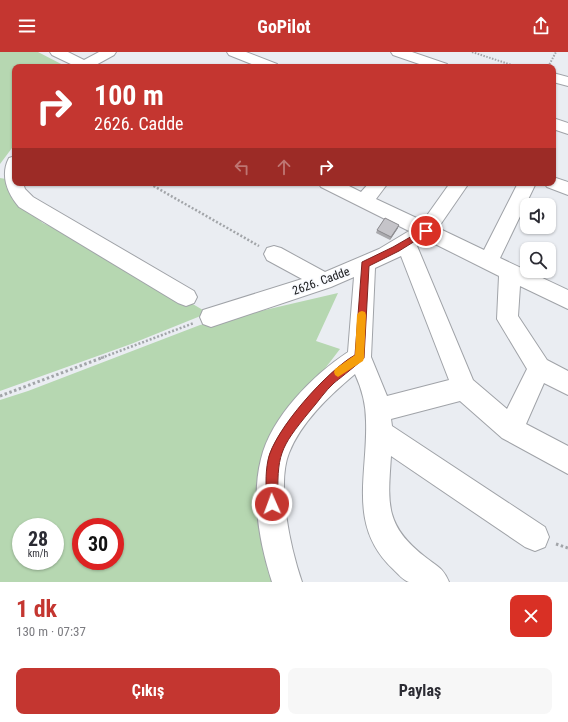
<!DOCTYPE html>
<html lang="tr">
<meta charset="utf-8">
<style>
:root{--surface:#fff;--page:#f7f7f7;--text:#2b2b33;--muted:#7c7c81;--accent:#c43630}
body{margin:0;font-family:"Roboto Condensed",sans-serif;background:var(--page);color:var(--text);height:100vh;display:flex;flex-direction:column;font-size:15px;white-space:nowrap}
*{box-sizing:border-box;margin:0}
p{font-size:13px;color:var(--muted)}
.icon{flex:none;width:22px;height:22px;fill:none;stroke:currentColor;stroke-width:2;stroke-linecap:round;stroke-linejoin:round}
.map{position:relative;height:530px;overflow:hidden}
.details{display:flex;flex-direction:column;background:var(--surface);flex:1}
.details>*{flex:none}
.banner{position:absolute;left:12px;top:12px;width:544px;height:122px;border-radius:8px;box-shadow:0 1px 3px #0004;background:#c43630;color:#fff;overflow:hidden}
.buttons{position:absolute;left:520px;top:146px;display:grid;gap:8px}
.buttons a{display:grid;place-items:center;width:36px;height:36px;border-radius:8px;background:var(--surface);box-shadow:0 1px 3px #0004;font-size:20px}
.speed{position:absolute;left:12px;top:466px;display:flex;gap:8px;font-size:20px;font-weight:700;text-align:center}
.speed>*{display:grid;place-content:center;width:52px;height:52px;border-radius:50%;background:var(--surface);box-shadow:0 1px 3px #0004;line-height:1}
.speed small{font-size:10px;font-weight:400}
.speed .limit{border:6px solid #d22;background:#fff;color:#111}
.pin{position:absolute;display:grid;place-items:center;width:34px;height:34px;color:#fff;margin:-17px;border:2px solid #fff;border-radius:50%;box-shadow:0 1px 4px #0007}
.me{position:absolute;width:44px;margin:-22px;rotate:358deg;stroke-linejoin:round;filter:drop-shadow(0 0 3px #0008)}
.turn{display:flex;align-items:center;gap:14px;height:84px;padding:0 16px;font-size:18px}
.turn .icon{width:52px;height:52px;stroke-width:2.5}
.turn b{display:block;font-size:28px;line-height:34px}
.lanes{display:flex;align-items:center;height:38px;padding:0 16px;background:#0003;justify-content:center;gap:20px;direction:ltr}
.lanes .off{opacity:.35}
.round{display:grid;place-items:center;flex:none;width:42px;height:42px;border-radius:8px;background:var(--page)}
.overview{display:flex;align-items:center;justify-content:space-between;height:68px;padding:0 16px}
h1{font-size:24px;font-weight:700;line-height:30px;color:var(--accent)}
.cta{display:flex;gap:8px;margin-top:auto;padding:8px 16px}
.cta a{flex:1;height:46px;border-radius:8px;background:var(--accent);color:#fff;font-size:16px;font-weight:700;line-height:46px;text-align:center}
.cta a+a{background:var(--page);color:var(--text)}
header{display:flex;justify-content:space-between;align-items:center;height:52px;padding:0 16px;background:var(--accent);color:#fff;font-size:18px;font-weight:700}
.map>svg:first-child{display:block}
.green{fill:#b6d7b1;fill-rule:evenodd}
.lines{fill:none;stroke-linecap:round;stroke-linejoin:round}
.minor-casing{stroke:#a0a3a8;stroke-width:2}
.path-far2{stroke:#a2a5a9;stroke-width:2;stroke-dasharray:1.5 1.5;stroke-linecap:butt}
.path-far1{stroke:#a2a5a9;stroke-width:2.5;stroke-dasharray:2 2;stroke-linecap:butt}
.path{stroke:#a2a5a9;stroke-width:3;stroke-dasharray:2.5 2.5;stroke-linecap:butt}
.minor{fill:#fff;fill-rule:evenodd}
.wall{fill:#a9a9ad}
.shaded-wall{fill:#8a898d}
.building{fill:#c5c4c9;stroke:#8a898d}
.route{fill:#c43630;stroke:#7f231f}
.slow{fill:#f59e0b}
.labels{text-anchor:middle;stroke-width:3;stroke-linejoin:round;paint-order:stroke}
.street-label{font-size:12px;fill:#17181a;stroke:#f8fafe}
</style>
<header><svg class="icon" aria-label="menu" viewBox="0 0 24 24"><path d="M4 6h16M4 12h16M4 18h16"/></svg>GoPilot<svg class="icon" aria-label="share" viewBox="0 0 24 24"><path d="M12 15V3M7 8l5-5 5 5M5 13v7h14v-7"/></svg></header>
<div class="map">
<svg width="568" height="530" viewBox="0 0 568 530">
<rect width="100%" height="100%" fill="#eaedf2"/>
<g class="green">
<path d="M 0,0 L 38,0 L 67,15 L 15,15 L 15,92 L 0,112 Z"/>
<path d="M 0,126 L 6,127 L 8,138 L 20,153 L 43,171 L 104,200 L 208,261 L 131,292 L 0,339 Z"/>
<path d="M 338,241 L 316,289 L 340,297 L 264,396 L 258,431 L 266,512 L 272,530 L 0,530 L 0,348 L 28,339 L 200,273 ZM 21,475 L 55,475 L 55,509 L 21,509 ZM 81,475 L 115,475 L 115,509 L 81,509 Z"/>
</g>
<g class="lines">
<defs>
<g id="minor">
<path d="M 50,0 L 68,0 L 84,8 L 99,0 L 116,0 L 114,3 L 94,14 L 95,15 L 77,15 L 52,3 Z"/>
<path d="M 227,0 L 246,0 L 277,12 L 279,15 L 259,15 L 229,3 Z"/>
<path d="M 391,0 L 412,0 L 447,12 L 449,15 L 428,15 L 393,3 Z"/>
<path d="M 553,21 L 568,25 L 568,34 L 553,30 Z"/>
<path d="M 553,66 L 568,71 L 568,82 L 553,77 Z"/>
<path d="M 15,104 L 15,131 L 23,131 L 25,137 L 33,145 L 194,239 L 197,245 L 194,251 L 186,254 L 178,251 L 19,155 C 7,141 0,123 9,106 Z"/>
<path d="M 553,125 L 568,130 L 568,143 L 547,135 L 544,131 L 553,131 Z"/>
<path d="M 318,131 L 343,131 L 361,140 L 369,131 L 388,131 L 376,147 L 423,169 L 450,131 L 469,131 L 438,176 L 484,198 L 518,131 L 536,131 L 500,206 L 568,238 L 568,257 L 520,234 L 518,264 L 547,308 L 568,319 L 568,343 L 544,331 L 526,372 L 568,394 L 568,422 L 502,386 L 460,349 L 391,367 L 392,374 L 545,475 L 549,485 L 545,495 L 535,499 L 525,495 L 391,404 C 388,450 384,473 424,504 C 436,514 443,515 449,530 C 439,530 418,530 409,530 C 404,529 397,521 393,517 C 347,474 368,422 366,369 C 366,353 362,337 355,322 C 330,343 301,370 289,401 C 276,433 291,498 302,530 L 272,530 C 260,493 251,446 261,407 C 271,365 313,323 348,300 L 354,225 L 331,235 L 211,275 L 203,272 L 200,265 L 203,258 L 302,227 L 267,208 L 264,202 L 267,196 L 274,194 L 281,196 L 325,220 L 379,197 L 409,179 L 321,135 ZM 427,188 L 499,224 L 497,267 L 527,317 L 507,357 L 473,328 L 417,194 ZM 401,204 L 449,328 L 387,344 L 371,305 L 375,216 Z"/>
</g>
</defs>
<use href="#minor" class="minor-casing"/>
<g class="path-far2">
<path d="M 472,0 L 518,15"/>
<path d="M 548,15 L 556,0"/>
<path d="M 148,131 L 152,133"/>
</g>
<g class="path-far1">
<path d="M 150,132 L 259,194"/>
<path d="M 101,306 L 194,271"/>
</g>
<g class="path">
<path d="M 0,344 L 104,305"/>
<path d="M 556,492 L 568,496"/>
</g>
<use href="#minor" class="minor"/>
</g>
<path class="wall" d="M 398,176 L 390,188 L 376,181 L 377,178 Z"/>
<path class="shaded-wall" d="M 399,173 L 398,176 L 390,188 L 391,185 Z"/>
<path class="building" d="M 385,166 L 399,173 L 391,185 L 377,178 Z"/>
<path class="route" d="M 426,176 L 428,177 L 428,181 L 399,199 L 369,214 L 364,306 C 363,308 339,327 334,331 C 325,339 318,350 310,359 C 279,397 277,402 278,452 L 276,456 L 272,457 L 268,456 L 267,452 C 266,437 265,423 268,408 C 274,378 328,318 355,303 L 362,210 L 393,195 Z"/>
<path class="slow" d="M 362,259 L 365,260 L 366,263 L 364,306 L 363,309 L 338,325 L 335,323 L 334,320 L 335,317 L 355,303 L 357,263 L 359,260 Z"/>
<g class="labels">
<g class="street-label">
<text transform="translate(321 229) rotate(-20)" y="4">2626. Cadde</text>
</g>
</g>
</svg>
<div class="buttons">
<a><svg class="icon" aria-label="sound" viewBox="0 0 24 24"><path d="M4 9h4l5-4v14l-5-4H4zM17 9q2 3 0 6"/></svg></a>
<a><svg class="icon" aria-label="search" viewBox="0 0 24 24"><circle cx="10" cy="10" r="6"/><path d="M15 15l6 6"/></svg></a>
</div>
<div class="speed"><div>28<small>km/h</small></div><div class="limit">30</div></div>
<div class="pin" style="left:426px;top:179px;background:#d93025"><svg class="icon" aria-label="arrive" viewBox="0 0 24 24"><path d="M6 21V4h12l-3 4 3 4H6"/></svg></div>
<svg class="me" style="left:272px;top:452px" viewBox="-20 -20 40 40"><circle r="17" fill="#c43630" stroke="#fff" stroke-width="3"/><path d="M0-11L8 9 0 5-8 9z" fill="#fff"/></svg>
<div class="banner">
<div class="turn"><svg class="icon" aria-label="right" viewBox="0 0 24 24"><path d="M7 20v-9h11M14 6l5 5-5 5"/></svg><div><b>100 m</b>2626. Cadde</div></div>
<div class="lanes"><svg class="icon off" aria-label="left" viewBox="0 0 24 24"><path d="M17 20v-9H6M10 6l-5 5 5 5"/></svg><svg class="icon off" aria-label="ahead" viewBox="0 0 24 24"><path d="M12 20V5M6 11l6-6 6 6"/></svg><svg class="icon" aria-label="right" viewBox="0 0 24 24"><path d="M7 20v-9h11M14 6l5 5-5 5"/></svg></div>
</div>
</div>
<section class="details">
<div class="overview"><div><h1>1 dk</h1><p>130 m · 07:37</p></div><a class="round" style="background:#d93025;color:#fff"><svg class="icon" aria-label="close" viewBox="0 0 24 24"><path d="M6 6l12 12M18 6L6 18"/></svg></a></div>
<div class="cta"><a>Çıkış</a><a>Paylaş</a></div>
</section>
